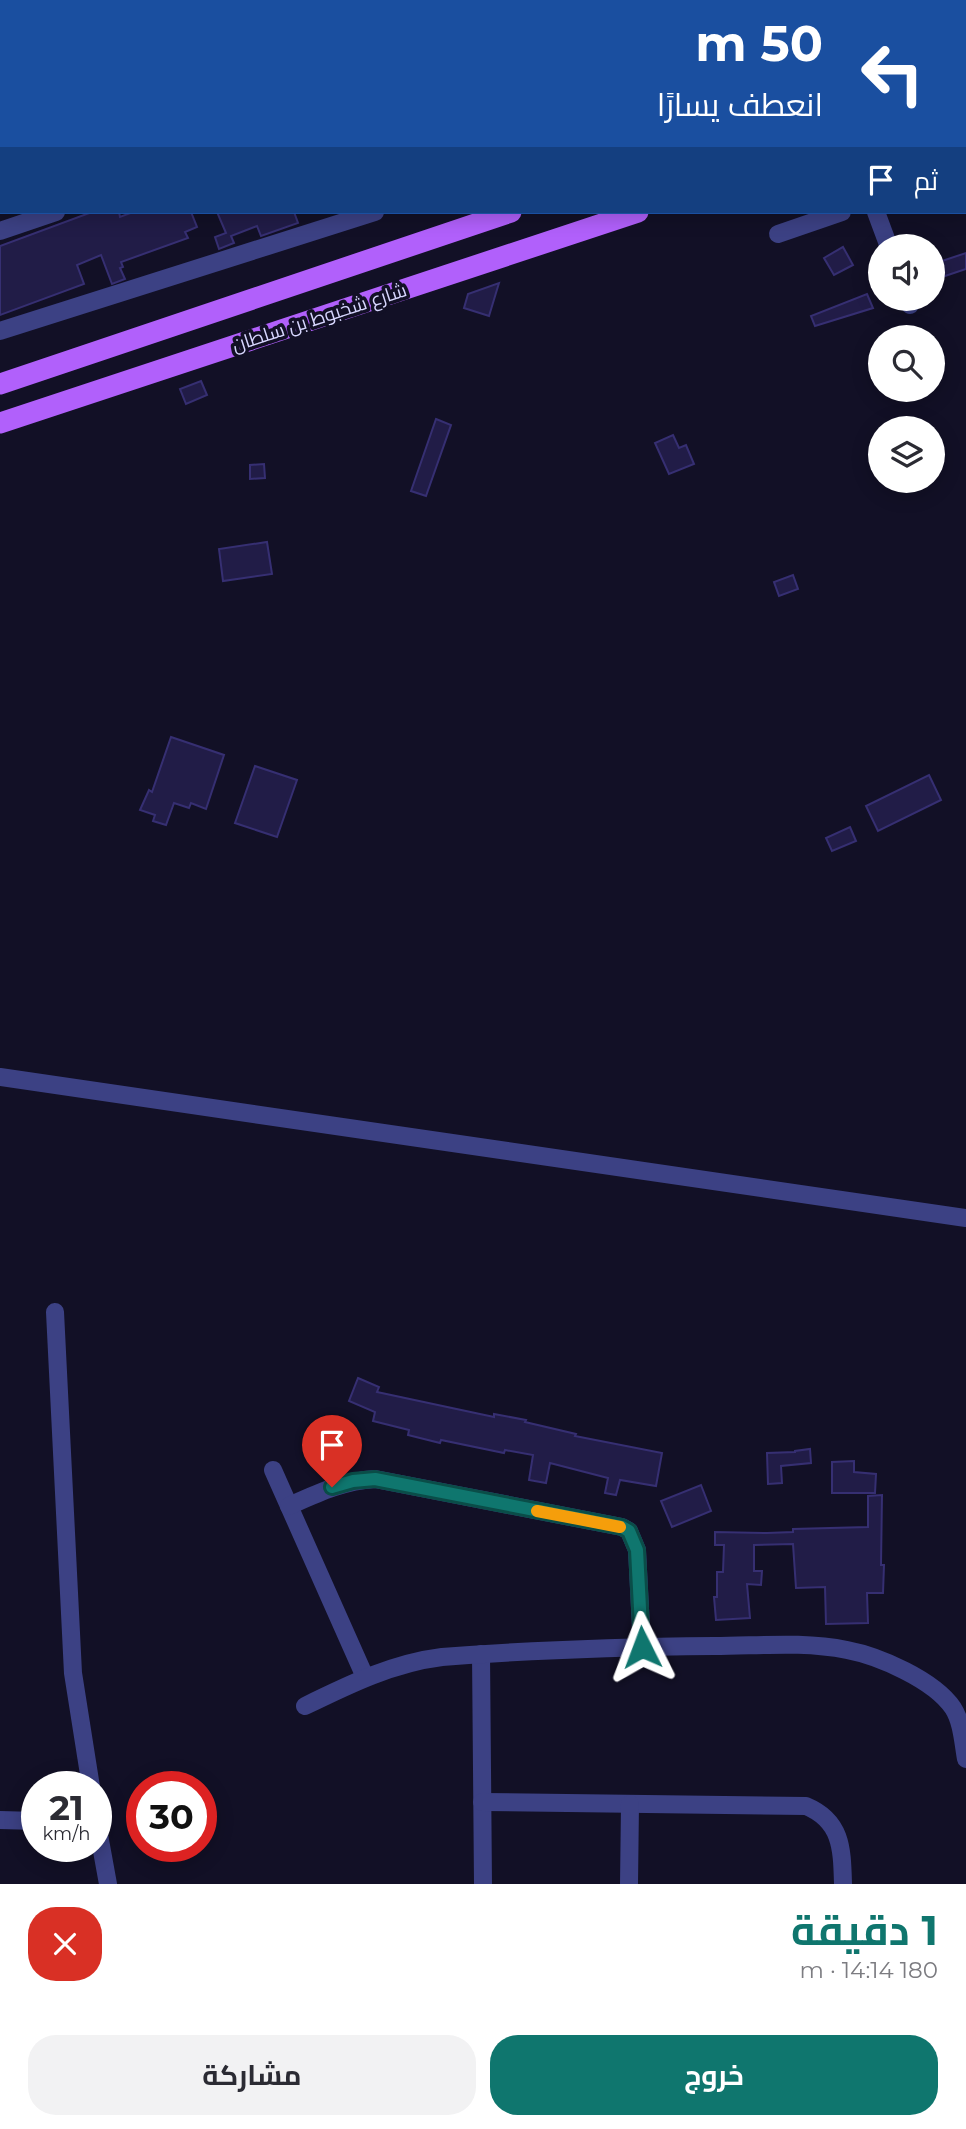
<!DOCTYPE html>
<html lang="ar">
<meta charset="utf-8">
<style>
:root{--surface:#fff;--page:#f2f2f3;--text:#2b2b33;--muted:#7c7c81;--accent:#0f766e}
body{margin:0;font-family:Montserrat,Cairo,sans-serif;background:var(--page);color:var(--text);direction:rtl;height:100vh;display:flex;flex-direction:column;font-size:26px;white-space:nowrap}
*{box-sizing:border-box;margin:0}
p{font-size:23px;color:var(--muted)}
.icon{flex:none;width:38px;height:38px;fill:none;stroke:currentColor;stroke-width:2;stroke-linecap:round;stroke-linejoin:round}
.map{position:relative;height:1884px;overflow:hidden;direction:ltr}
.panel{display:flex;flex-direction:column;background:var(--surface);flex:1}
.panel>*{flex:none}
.hud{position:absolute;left:0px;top:0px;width:966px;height:214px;box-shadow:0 4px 18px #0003;direction:rtl;background:#1a4fa0;color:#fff;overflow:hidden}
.tools{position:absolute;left:868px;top:234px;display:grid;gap:14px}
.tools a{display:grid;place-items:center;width:77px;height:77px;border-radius:50%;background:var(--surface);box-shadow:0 4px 18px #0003;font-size:35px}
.speed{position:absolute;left:21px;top:1771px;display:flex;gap:14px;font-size:35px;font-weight:700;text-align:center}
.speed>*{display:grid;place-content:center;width:91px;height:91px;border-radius:50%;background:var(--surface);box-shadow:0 4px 18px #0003;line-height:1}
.speed small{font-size:18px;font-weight:400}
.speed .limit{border:10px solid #d22;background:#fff;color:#111}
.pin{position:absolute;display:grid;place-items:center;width:60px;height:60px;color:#fff;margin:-72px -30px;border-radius:50% 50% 50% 0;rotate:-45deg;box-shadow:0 0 7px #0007}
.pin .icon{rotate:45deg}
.me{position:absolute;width:77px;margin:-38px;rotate:357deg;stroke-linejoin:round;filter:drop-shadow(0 0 5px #0008)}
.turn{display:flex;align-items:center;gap:24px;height:147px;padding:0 28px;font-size:32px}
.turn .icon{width:91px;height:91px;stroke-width:2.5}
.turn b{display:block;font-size:49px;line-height:60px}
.then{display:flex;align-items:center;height:66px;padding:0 28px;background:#0003;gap:14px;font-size:26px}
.round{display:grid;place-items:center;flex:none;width:74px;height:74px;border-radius:28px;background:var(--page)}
.overview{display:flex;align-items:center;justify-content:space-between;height:119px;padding:0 28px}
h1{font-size:42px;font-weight:700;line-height:52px;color:var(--accent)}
.cta{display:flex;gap:14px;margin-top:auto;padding:14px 28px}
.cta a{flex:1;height:80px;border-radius:28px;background:var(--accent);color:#fff;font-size:28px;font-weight:700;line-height:80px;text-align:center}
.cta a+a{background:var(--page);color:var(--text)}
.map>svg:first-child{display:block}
.green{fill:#13302c}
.building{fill:#211c47;stroke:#362f72;stroke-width:2}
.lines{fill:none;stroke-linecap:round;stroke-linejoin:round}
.minor{stroke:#3c4184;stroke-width:18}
.major{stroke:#b160fb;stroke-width:21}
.route-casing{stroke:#0a4d48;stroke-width:18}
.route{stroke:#0f766e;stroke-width:12}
.slow{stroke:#f59e0b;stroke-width:12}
.labels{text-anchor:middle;stroke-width:7;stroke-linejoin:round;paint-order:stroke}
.street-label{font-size:19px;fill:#d7d6fe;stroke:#121026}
</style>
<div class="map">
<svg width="966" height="1884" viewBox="0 0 966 1884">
<rect width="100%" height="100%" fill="#121026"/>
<path class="green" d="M 706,0 L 933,0 L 707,2 Z"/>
<g class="building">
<path d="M 92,212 L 119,212 L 120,217 L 133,212 L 191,212 L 197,227 L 185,232 L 188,238 L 121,262 L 123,267 L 120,268 L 125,279 L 112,284 L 101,255 L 77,265 L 84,284 L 0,315 L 0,246 Z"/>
<path d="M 217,212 L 294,212 L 298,223 L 261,236 L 257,226 L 231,236 L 234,243 L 219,249 L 215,237 L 226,233 Z"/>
<path d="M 843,247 L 853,265 L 834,275 L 824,258 Z"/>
<path d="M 966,253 L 966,269 L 933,280 L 933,264 Z"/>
<path d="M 499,283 L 489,316 L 464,308 L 468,294 Z"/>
<path d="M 867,294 L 873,308 L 815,326 L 811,316 Z"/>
<path d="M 201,381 L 207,395 L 186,404 L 180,389 Z"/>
<path d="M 436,419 L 451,425 L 426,496 L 411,491 Z"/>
<path d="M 673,435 L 679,448 L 686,445 L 694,464 L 669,474 L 655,443 Z"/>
<path d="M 264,464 L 265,478 L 250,479 L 250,465 Z"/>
<path d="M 267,542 L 272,574 L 223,581 L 219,549 Z"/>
<path d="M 793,575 L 798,589 L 779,596 L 774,582 Z"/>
<path d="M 171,737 L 224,755 L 206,809 L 191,803 L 189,808 L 174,803 L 166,825 L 153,821 L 155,815 L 140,810 L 149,790 L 152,792 Z"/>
<path d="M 255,766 L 297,780 L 277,837 L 235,823 Z"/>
<path d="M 929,775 L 941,800 L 878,831 L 866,806 Z"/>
<path d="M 850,827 L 856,841 L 832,851 L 826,838 Z"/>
<path d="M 358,1378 L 379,1387 L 377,1392 L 494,1417 L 494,1414 L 526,1420 L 525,1422 L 576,1434 L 575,1436 L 662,1453 L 656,1486 L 620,1480 L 616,1495 L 605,1493 L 608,1478 L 550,1463 L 546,1483 L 529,1480 L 533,1455 L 505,1450 L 504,1453 L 441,1440 L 440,1443 L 408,1435 L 409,1430 L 373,1421 L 375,1412 L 349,1401 Z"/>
<path d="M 810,1449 L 811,1463 L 781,1466 L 782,1483 L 768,1484 L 767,1453 L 795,1452 L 795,1451 Z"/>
<path d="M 854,1461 L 854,1472 L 876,1474 L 875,1493 L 832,1493 L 832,1462 Z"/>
<path d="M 701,1485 L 711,1511 L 672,1527 L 661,1501 Z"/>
<path d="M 882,1495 L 881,1565 L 884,1565 L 883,1593 L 867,1593 L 868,1623 L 826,1624 L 825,1587 L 796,1588 L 793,1544 L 754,1545 L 754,1571 L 762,1571 L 761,1585 L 747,1584 L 750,1618 L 716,1620 L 714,1597 L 717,1597 L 717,1572 L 723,1572 L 724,1545 L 715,1545 L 715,1532 L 767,1533 L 793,1532 L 793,1529 L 868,1527 L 868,1496 Z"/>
</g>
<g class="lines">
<g class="minor">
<path d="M 26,0 L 27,2"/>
<path d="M 276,0 L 277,2"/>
<path d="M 356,0 L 357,2"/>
<path d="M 426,0 L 426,2"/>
<path d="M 621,0 L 622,2"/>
<path d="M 659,0 L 660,2"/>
<path d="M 333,2 L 336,0"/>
<path d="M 517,2 L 521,0"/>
<path d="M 0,117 L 2,116"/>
<path d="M 964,143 L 966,143"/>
<path d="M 876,212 L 889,247"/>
<path d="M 0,231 L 56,212"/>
<path d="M 778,234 L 842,212"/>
<path d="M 908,299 L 910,305"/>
<path d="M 0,331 L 375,212"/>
<path d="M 0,1077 L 966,1218"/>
<path d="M 55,1312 L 73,1673 L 91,1787"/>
<path d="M 273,1470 L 365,1677"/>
<path d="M 289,1506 C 318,1493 343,1481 375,1479 L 622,1527 L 629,1531 L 637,1550 L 642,1647"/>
<path d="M 481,1654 L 483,1884"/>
<path d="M 305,1706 C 350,1684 393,1663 442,1657 C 532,1650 623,1647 714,1646 C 758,1646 803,1641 847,1650 C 879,1656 934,1680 953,1708 C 962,1722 963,1742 966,1759"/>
<path d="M 482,1802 L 806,1806 C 842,1821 842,1849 843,1884"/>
<path d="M 96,1818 L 108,1884"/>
<path d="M 0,1820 L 37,1821"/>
<path d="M 629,1884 L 630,1804"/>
</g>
<g class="major">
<path d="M 964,60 L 966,60"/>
<path d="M 964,103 L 966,103"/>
<path d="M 0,384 L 511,212"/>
<path d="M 0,423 L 638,212"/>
</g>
</g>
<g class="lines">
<defs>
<path id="route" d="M 332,1487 L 353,1481 L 375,1479 L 622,1527 L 629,1531 L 637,1550 L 642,1647"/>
</defs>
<use href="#route" class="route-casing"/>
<use href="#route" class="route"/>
<path class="slow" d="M 537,1511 L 620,1527"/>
</g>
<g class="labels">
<g class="street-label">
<text transform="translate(319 317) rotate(-18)" y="7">شارع شخبوط بن سلطان</text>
</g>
</g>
</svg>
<div class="tools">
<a><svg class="icon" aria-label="sound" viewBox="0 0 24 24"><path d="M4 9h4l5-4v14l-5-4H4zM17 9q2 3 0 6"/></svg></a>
<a><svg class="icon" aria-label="search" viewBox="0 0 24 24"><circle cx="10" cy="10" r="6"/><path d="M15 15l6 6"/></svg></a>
<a><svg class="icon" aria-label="layers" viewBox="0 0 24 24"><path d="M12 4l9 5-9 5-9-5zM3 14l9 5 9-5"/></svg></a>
</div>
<div class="speed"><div>21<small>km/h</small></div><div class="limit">30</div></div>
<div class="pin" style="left:332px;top:1487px;background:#d93025"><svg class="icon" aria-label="arrive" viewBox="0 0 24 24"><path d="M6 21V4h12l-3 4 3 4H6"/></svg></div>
<svg class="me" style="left:642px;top:1647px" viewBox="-20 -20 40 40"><path d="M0-17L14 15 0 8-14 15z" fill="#0f766e" stroke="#fff" stroke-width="4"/></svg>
<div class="hud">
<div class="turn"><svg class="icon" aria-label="left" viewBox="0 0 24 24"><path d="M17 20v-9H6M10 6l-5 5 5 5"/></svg><div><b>50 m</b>انعطف يسارًا</div></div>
<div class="then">ثم<svg class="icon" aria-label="arrive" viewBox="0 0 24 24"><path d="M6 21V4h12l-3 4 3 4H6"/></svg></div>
</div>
</div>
<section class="panel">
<div class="overview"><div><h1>1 دقيقة</h1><p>180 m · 14:14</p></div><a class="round" style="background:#d93025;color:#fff"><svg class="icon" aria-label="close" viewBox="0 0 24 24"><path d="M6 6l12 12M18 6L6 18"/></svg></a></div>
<div class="cta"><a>خروج</a><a>مشاركة</a></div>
</section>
